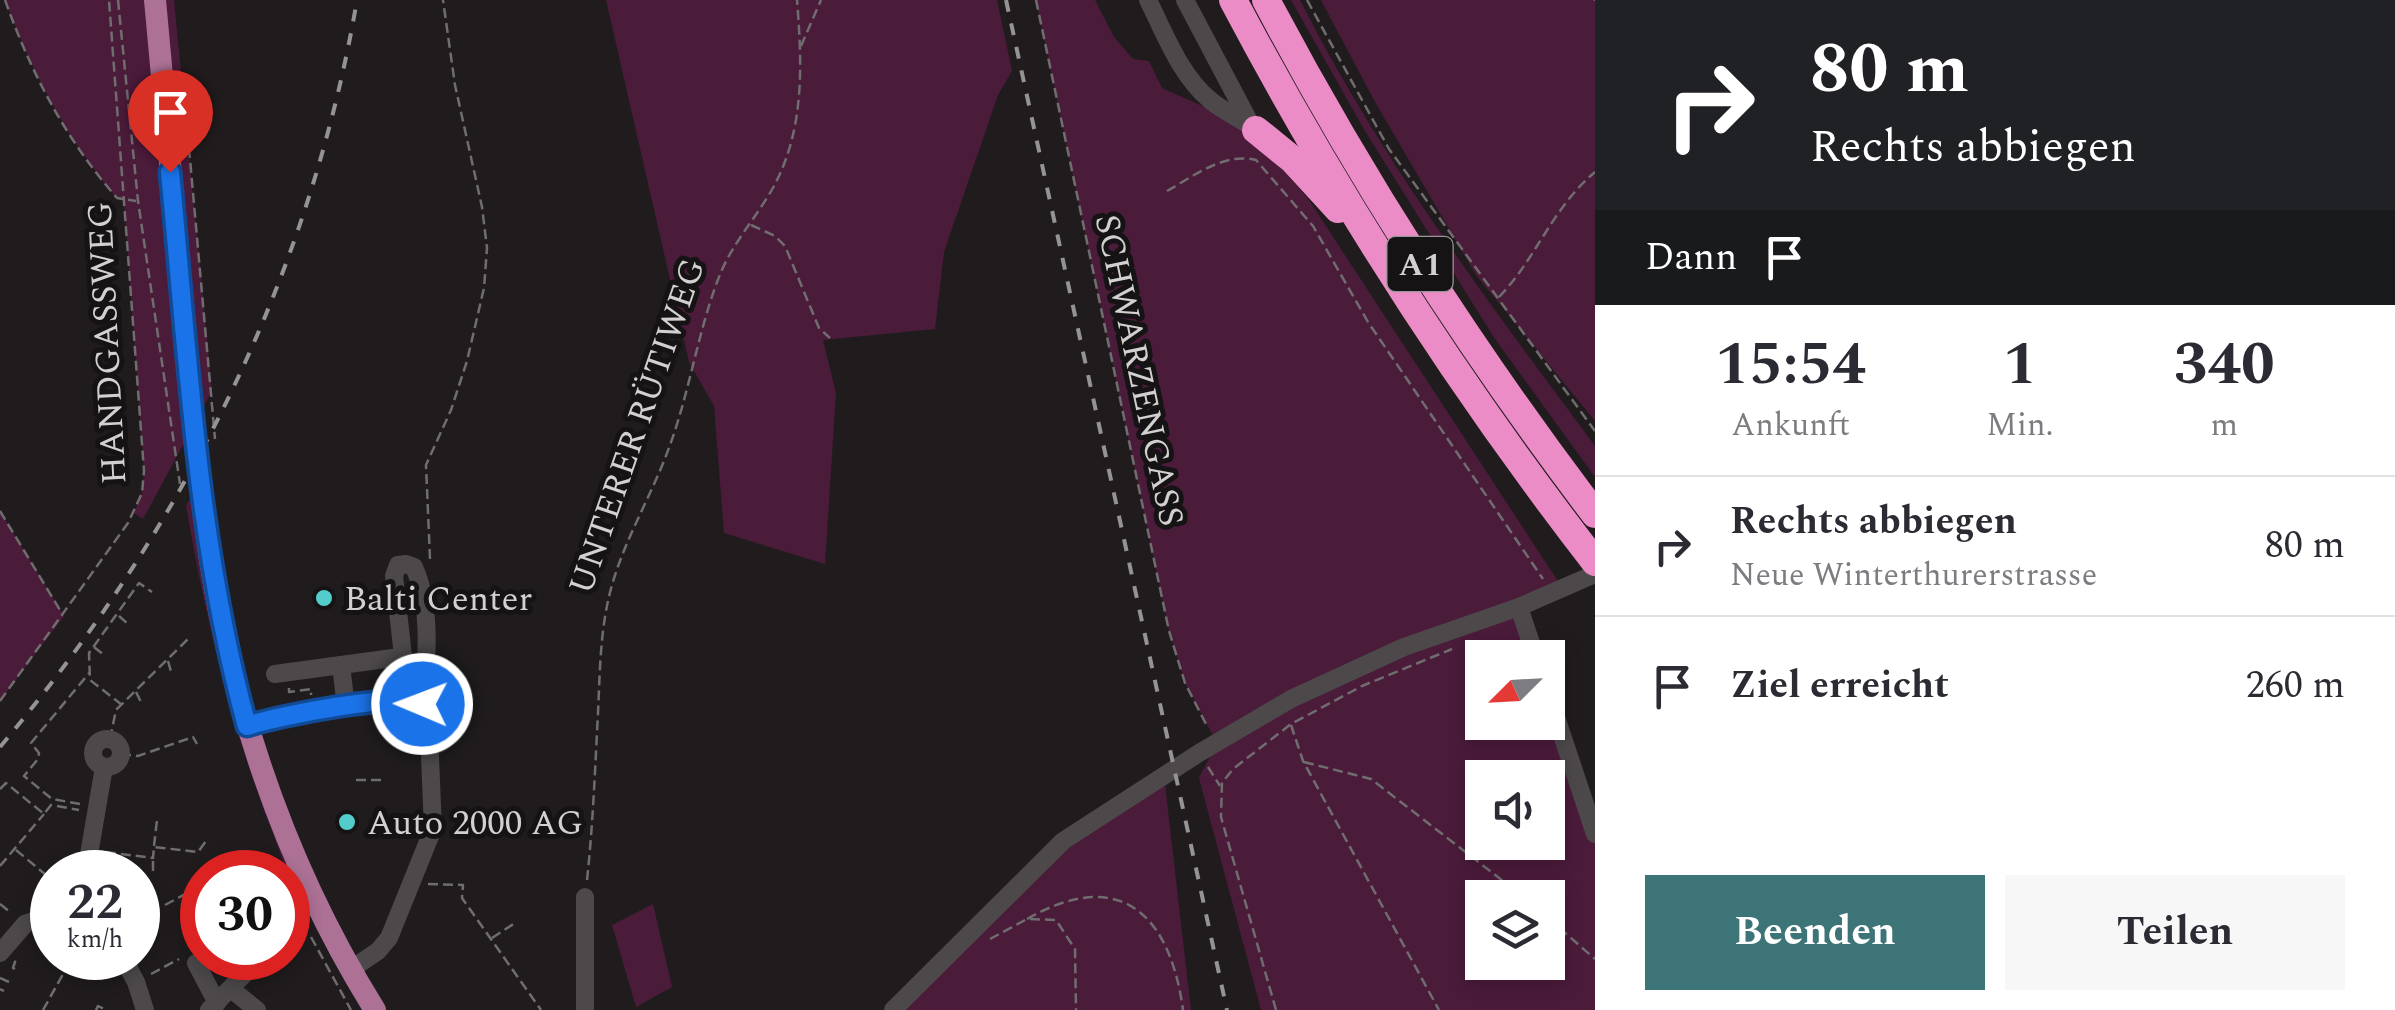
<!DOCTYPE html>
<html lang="de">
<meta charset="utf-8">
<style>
:root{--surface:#fff;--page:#f7f7f7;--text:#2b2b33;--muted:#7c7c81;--line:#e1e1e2;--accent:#3d7477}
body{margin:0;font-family:Spectral,serif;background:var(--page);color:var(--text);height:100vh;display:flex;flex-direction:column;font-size:38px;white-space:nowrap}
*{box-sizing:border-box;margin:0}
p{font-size:32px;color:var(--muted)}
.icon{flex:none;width:55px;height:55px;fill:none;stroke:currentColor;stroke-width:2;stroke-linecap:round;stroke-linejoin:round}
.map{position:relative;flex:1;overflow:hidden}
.drawer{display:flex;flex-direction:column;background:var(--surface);width:800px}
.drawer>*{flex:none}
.banner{background:#202124;color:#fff;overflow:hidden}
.needle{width:65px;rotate:246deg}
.fabs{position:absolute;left:1465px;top:640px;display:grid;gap:20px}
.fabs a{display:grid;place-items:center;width:100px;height:100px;border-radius:0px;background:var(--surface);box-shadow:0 5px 15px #0003;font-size:50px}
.speed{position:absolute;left:30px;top:850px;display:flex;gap:20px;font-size:50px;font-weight:700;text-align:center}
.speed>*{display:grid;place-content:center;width:130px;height:130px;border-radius:50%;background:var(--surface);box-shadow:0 5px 15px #0003;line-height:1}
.speed small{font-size:25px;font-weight:400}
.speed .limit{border:15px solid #d22;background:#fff;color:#111}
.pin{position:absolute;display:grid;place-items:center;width:85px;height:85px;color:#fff;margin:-102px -42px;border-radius:50% 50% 50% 0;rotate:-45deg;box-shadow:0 0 10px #0007}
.pin .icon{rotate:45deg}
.me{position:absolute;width:110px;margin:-55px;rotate:271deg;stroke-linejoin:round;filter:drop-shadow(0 0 8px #0008)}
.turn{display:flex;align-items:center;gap:35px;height:210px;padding:0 50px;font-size:45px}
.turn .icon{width:130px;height:130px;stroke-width:2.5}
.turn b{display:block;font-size:70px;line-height:85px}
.then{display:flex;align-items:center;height:95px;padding:0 50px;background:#0003;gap:20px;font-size:38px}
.eta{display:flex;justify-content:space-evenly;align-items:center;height:170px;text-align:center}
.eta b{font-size:60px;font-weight:700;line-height:70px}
.cta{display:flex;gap:20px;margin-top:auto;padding:20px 50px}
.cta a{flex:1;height:115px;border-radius:0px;background:var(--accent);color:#fff;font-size:40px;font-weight:700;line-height:115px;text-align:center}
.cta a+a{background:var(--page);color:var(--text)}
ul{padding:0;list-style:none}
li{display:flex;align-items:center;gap:30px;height:140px;padding:0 50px;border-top:2px solid var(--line)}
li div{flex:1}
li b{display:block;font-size:38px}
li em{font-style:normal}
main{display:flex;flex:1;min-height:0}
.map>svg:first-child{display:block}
.green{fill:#4b1b3a;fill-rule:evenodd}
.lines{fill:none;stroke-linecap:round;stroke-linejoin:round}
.path{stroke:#706d6f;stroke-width:2.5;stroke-dasharray:10 5;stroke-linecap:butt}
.minor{stroke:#4d494b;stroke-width:18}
.major{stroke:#ac7195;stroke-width:22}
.highway{stroke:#ec8cc6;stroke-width:28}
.rail{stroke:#969395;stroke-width:4;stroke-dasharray:12 12;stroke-linecap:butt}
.route-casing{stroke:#114b97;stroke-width:25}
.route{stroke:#1a73e8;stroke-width:18}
.poi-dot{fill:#53cdcb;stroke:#161315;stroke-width:4}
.labels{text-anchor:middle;stroke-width:10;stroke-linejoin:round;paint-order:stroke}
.shield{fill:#161315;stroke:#9a9799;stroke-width:2.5}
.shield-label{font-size:32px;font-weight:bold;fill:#d3d0d2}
.street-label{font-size:35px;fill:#d3d0d2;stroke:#161315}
.poi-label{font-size:35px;fill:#d3d0d2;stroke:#161315;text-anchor:start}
</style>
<main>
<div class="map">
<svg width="1595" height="1010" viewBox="0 0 1595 1010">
<rect width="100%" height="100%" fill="#201c1e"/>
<g class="green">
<path d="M 5,0 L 174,0 L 212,391 L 143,519 L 134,513 L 142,493 L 144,471 L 124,201 L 115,196 C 64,134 34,75 5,0 Z"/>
<path d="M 606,0 L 997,0 L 1012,71 L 998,95 L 944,252 L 935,329 L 823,340 L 836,393 L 825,564 L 724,533 L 714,406 L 689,362 Z"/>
<path d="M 1036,0 L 1095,0 L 1114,37 L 1133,59 L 1149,61 L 1162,88 L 1209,109 L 1259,142 L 1307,197 L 1563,589 L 1519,607 L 1536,657 L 1482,658 L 1482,722 L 1548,722 L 1548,693 L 1595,834 L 1595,1010 L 1261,1010 L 1199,778 L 1217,743 L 1185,683 L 1169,631 ZM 1482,778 L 1548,778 L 1548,842 L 1482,842 ZM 1482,898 L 1548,898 L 1548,962 L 1482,962 Z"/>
<path d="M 1291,0 L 1300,0 C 1380,159 1489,303 1595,446 L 1595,477 L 1495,339 L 1365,131 Z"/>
<path d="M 1321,0 L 1595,0 L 1595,421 L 1476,275 L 1375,102 Z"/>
<path d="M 191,497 L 217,655 L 271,822 L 308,917 C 294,895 285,865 275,839 C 232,731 206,621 186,506 Z"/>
<path d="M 0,511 L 64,616 L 0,701 Z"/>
<path d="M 1164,776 L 1191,1010 L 893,1010 L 1063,841 Z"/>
<path d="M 653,904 L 672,987 L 636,1007 L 612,925 Z"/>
</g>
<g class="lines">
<g class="path">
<path d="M 5,0 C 31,73 66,140 117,198 L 136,201"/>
<path d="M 118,0 L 138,201 L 180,484"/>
<path d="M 1036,0 L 1169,631 L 1185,683 L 1208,728"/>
<path d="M 1307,0 L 1389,149 L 1595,431"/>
<path d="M 1595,0 L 1595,1"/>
<path d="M 801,46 L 821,0"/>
<path d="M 189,148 L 215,439"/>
<path d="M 1167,191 C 1194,176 1224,152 1256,160 L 1313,226 L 1368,322 L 1543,579"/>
<path d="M 751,225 L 775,236 L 785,246 L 819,328 L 830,338"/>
<path d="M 1499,297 C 1536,259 1552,208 1595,172"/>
<path d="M 0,511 L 63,615"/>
<path d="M 430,559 L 426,465 L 451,410 L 467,361 L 484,288 L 487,248 L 482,207 L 455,85 L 443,0"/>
<path d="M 119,616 L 129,625"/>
<path d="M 94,647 L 104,655"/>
<path d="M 168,661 L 172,675"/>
<path d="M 289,688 L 289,692 L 311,689 L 311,695"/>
<path d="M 136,692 L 142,704"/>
<path d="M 0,701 L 128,523 L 142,493 L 144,471 L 109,0"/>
<path d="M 122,705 L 90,680 L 89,653 L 139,583 L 152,592"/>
<path d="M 1291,725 L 1303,761 L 1439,1010"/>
<path d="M 110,739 L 116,710 L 191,636"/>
<path d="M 121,754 L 138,756 L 193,737 L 197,744"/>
<path d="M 1304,762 L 1371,779 L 1525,898"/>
<path d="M 1208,767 L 1220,786"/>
<path d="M 356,780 L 384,780"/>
<path d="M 0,789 L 6,783 L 44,814 L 51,805 L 79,810"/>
<path d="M 80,804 L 52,799 L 24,776 L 38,759 L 39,753 L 31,743 L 90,672"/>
<path d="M 154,846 L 157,820 L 160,821"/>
<path d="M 16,850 L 52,880"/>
<path d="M 106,852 L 153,858 L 154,847 L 198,852 L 206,841"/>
<path d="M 153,861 L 153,872"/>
<path d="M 0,866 L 44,814"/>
<path d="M 587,880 C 593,825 595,769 598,713 C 600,670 600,627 612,585 C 626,536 653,493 670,445 C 690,390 698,331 719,277 C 732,243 757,217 774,186 C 805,128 802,63 797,0"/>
<path d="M 428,884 L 463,885 L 462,898 L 541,1010"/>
<path d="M 0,904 L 10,912"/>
<path d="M 165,905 L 202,885"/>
<path d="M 1548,918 L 1595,959"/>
<path d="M 1027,919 C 1120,866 1170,914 1183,1010"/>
<path d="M 311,937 L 351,1010"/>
<path d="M 492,938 L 515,923"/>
<path d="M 990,939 L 1027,919 L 1056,920 L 1075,949 L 1076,1010"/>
<path d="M 15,969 L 13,968 L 16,959"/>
<path d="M 151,974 L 179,959"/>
<path d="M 0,978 L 9,982"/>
<path d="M 0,989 L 4,991"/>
<path d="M 43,1010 L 72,958"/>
<path d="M 96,1010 L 98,1006 L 106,1010"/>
<path d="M 1276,1010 L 1221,817 L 1222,783 L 1233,769 L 1291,724 L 1362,686 L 1452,649"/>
</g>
<g class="minor">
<path d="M 1148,0 C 1165,34 1180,75 1210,100 C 1224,112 1242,119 1256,130"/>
<path d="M 1185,0 L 1250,123"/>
<path d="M 1519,607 L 1536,658"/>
<path d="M 341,665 L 393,658"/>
<path d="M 275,674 L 341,665 L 346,707"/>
<path d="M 1548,693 L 1595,834"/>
<path d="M 404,700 L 407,691 L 394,576 L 398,565 L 406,564 L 414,567 C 432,607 427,661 422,704"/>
<path d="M 247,725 L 276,717 L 404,700 L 419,702 L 428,709 L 433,829 L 389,938 L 378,951 L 350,970"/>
<circle cx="107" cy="753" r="14"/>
<path d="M 86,872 L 104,767"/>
<path d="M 138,912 L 148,906"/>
<path d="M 0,953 L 25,924 L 52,914"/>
<path d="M 123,958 L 136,982 L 145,1010"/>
<path d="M 196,963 L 217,1003"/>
<path d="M 231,989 L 257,1010"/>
<path d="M 209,1010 L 260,958"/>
<path d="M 585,1010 L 585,897"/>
<path d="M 893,1010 L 1063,841 L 1199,753 L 1291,699 L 1404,647 L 1519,607 L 1595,574"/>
</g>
<path class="major" d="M 155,0 C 168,131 178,262 191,392 C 199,477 207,564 227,647 C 257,776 305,898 375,1010"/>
<g class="highway">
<path d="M 1233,0 C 1337,197 1458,385 1595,562"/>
<path d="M 1266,0 C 1361,180 1472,352 1595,514"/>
<path d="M 1256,130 L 1293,160 L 1338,209"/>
</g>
<g class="rail">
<path d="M 1006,0 L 1227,1010"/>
<path d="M 0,747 C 182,530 309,280 357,0"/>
</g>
</g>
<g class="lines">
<defs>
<path id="route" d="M 170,172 C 188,357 197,545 247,726 C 278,716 396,692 422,704"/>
</defs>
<use href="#route" class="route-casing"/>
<use href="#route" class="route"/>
</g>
<g class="poi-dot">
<circle cx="324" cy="598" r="10"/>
<circle cx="347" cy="822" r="10"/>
</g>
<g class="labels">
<rect class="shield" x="1387.5" y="237" width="65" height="54" rx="8"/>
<g class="shield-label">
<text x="1420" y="275">A1</text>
</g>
<g class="street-label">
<text transform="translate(106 343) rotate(-93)" y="12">HANDGASSWEG</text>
<text transform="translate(1140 370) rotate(78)" y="12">SCHWARZENGASS</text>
<text transform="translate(636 426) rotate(-71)" y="12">UNTERER RÜTIWEG</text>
</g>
<g class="poi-label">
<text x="344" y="610">Balti Center</text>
<text x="367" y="834">Auto 2000 AG</text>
</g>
</g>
</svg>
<div class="fabs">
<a><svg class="needle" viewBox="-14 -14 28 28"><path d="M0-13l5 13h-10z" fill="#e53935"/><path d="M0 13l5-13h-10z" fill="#7c7c81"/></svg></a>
<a><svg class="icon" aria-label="sound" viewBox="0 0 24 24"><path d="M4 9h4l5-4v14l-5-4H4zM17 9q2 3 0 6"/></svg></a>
<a><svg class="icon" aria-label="layers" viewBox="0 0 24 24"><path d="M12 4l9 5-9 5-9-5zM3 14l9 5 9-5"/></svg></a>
</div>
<div class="speed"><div>22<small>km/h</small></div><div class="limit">30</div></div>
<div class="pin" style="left:170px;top:172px;background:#d93025"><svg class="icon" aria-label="arrive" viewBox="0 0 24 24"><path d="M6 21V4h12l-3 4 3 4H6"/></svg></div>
<svg class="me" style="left:422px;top:704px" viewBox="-20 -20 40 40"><circle r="17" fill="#1a73e8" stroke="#fff" stroke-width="3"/><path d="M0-11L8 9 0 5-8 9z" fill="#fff"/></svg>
</div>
<section class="drawer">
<div class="banner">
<div class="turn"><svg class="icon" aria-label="right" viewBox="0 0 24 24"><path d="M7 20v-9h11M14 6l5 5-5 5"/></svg><div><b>80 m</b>Rechts abbiegen</div></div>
<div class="then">Dann<svg class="icon" aria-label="arrive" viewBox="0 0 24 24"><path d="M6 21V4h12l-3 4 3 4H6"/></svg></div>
</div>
<div class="eta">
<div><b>15:54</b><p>Ankunft</p></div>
<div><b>1</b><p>Min.</p></div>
<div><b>340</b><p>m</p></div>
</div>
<ul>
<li><svg class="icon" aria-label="right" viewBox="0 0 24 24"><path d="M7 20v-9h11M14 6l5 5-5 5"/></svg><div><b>Rechts abbiegen</b><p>Neue Winterthurerstrasse</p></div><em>80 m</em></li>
<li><svg class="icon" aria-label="arrive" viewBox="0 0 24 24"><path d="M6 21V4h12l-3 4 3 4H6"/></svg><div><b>Ziel erreicht</b></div><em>260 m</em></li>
</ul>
<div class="cta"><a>Beenden</a><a>Teilen</a></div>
</section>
</main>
